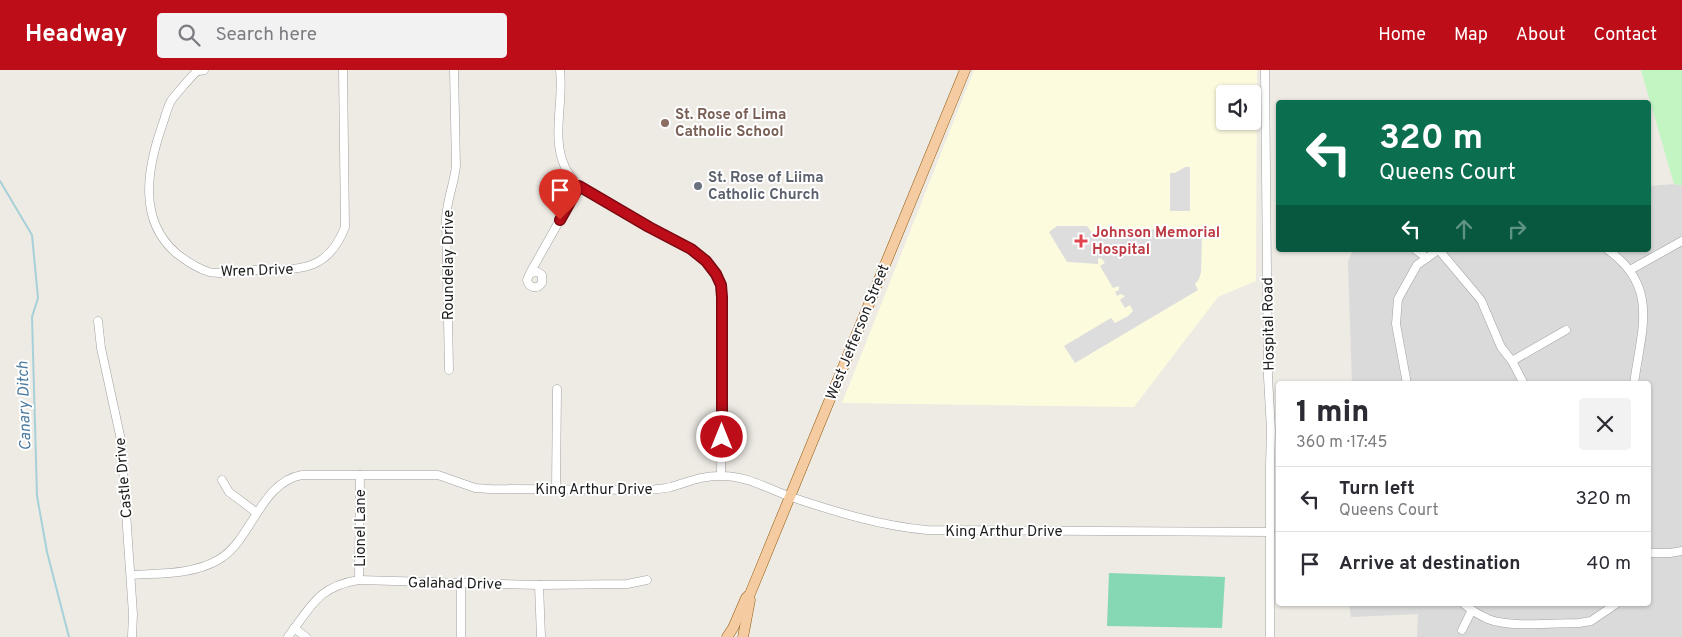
<!DOCTYPE html>
<meta charset="utf-8">
<style>
:root{--surface:#fff;--page:#f2f2f3;--text:#2b2b33;--muted:#7c7c81;--line:#e1e1e2;--accent:#bd0d19}
body{margin:0;font-family:Overpass,sans-serif;background:var(--page);color:var(--text);height:100vh;display:flex;flex-direction:column;font-size:19px;white-space:nowrap}
*{box-sizing:border-box;margin:0}
p{font-size:16px;color:var(--muted)}
.icon{flex:none;width:28px;height:28px;fill:none;stroke:currentColor;stroke-width:2;stroke-linecap:round;stroke-linejoin:round}
.map{position:relative;flex:1;overflow:hidden}
.sheet{position:absolute;left:1276px;top:311px;width:375px;height:225px;display:flex;flex-direction:column;background:var(--surface);border-radius:5px;box-shadow:0 1px 4px #0004}
.sheet>*{flex:none}
.top-card{position:absolute;left:1276px;top:30px;width:375px;height:152px;border-radius:5px;box-shadow:0 1px 4px #0004;background:#0b6e4f;color:#fff;overflow:hidden}
.controls{position:absolute;left:1216px;top:15px;display:grid;gap:10px}
.controls a{display:grid;place-items:center;width:45px;height:45px;border-radius:5px;background:var(--surface);box-shadow:0 1px 4px #0004;font-size:25px}
.pin{position:absolute;display:grid;place-items:center;width:42px;height:42px;color:#fff;margin:-51px -21px;border-radius:50% 50% 50% 0;rotate:-45deg;box-shadow:0 0 5px #0007}
.pin .icon{rotate:45deg}
.me{position:absolute;width:55px;margin:-28px;rotate:0deg;stroke-linejoin:round;filter:drop-shadow(0 0 4px #0008)}
.turn{display:flex;align-items:center;gap:18px;height:105px;padding:0 20px;font-size:22px}
.turn .icon{width:65px;height:65px;stroke-width:2.5}
.turn b{display:block;font-size:35px;line-height:42px}
.lanes{display:flex;align-items:center;height:48px;padding:0 20px;background:#0003;justify-content:center;gap:25px;direction:ltr}
.lanes .off{opacity:.35}
.round{display:grid;place-items:center;flex:none;width:52px;height:52px;border-radius:5px;background:var(--page)}
.head{display:flex;align-items:center;justify-content:space-between;height:85px;padding:0 20px}
h1{font-size:30px;font-weight:800;line-height:38px}
ul{padding:0;list-style:none}
li{display:flex;align-items:center;gap:15px;height:65px;padding:0 20px;border-top:1px solid var(--line)}
li div{flex:1}
li b{display:block;font-size:19px}
li em{font-style:normal}
header{display:flex;align-items:center;gap:30px;box-sizing:border-box;height:70px;padding:0 25px;background:var(--accent);color:#fff}
header strong{font-size:24px}
nav{display:flex;gap:28px;margin-inline-start:auto;font-size:18px}
.search{width:350px;height:45px;background:var(--page);display:flex;align-items:center;gap:12px;box-sizing:border-box;padding:0 18px;border-radius:5px;color:var(--muted);font-size:19px}
.map>svg:first-child{display:block}
.residential{fill:#dbdada}
.education{fill:#fdfbde;fill-rule:evenodd}
.park{fill:#c3f5c3}
.pitch{fill:#86d8b3}
.parking{fill:#ddd}
.lines{fill:none;stroke-linecap:round;stroke-linejoin:round}
.stream{stroke:#a7d1d9;stroke-width:2}
.minor-casing{stroke:#a1a1a1;stroke-width:9}
.major-casing{stroke:#8d580a;stroke-width:11}
.minor{stroke:#fff;stroke-width:8}
.major{stroke:#f5cba1;stroke-width:10}
.route-casing{stroke:#7b0810;stroke-width:12}
.route{stroke:#bd0d19;stroke-width:9}
.education-dot{fill:#8d6e63;stroke:#fff;stroke-width:2}
.worship-dot{fill:#6b7280;stroke:#fff;stroke-width:2}
.health-dot{fill:#e0444e;stroke:#fff;stroke-width:2}
.labels{text-anchor:middle;stroke-width:4;stroke-linejoin:round;paint-order:stroke}
.education-label{font-size:15px;font-weight:bold;fill:#785e54;stroke:#fff;text-anchor:start}
.worship-label{font-size:15px;font-weight:bold;fill:#5b616d;stroke:#fff;text-anchor:start}
.health-label{font-size:15px;font-weight:bold;fill:#be3a42;stroke:#fff;text-anchor:start}
.street-label{font-size:15px;fill:#1d1d1d;stroke:#fff}
.water-label{font-size:16px;font-style:italic;fill:#4d7b9f;stroke:#fff}
</style>
<header>
<strong>Headway</strong>
<div class="search"><svg class="icon" aria-label="search" viewBox="0 0 24 24"><circle cx="10" cy="10" r="6"/><path d="M15 15l6 6"/></svg>Search here</div>
<nav><a>Home</a><a>Map</a><a>About</a><a>Contact</a></nav>
</header>
<div class="map">
<svg width="1682" height="567" viewBox="0 0 1682 567">
<rect width="100%" height="100%" fill="#eeeae4"/>
<path class="residential" d="M 1674,114 L 1682,115 L 1682,567 L 1417,567 L 1418,544 L 1351,547 L 1349,534 L 1649,534 L 1649,314 L 1352,314 L 1348,191 L 1353,180 L 1649,180 L 1649,116 Z"/>
<path class="education" d="M 974,0 L 1257,0 L 1256,211 L 1218,227 L 1134,337 L 842,333 ZM 1225,24 L 1252,24 L 1252,51 L 1225,51 Z"/>
<path class="park" d="M 1641,0 L 1682,0 L 1682,115 L 1674,114 Z"/>
<path class="pitch" d="M 1109,503 L 1225,507 L 1222,558 L 1107,556 Z"/>
<g class="parking">
<path d="M 1185,97 L 1190,97 L 1190,141 L 1170,141 L 1170,103 L 1175,103 Z"/>
<path d="M 1057,156 L 1087,156 L 1095,167 L 1097,165 L 1097,159 L 1135,159 L 1135,165 L 1140,166 L 1141,159 L 1189,160 L 1189,166 L 1202,166 L 1201,202 L 1199,209 L 1195,214 L 1198,220 L 1075,293 L 1064,276 L 1111,248 L 1115,253 L 1128,246 L 1133,241 L 1130,235 L 1125,238 L 1120,230 L 1125,226 L 1121,224 L 1117,226 L 1115,222 L 1119,220 L 1119,216 L 1113,218 L 1100,196 L 1105,193 L 1102,189 L 1098,188 L 1098,194 L 1067,192 L 1049,162 Z"/>
</g>
<g class="lines">
<path class="stream" d="M 0,111 L 32,165 L 38,228 L 32,247 L 37,426 L 47,482 L 69,567"/>
<defs>
<g id="minor">
<path d="M 204,0 C 203,0 197,2 196,2 C 191,7 175,25 171,31 C 167,38 165,48 162,56 C 147,99 138,150 176,183 C 186,191 196,198 209,202 C 220,205 242,201 254,200 C 297,199 327,204 345,157 L 343,0"/>
<path d="M 560,0 C 564,31 551,68 565,97 C 568,104 574,110 579,116 L 649,157 L 691,179 L 706,191 L 721,215 L 723,239 L 721,405"/>
<path d="M 1265,0 L 1268,307 L 1271,360 L 1270,395 L 1270,567"/>
<path d="M 1416,180 L 1427,188"/>
<path d="M 1439,180 L 1481,230 L 1501,277 L 1512,291 L 1524,314"/>
<path d="M 1608,180 C 1660,217 1641,260 1634,314"/>
<path d="M 1630,200 L 1682,171"/>
<path d="M 530,203 L 527,210 C 529,218 537,220 542,213 L 542,205 L 538,202 L 530,203 L 579,116"/>
<path d="M 98,251 L 101,278 L 121,370 L 133,544 L 132,567"/>
<path d="M 1512,291 L 1566,260"/>
<path d="M 449,300 L 446,148 C 447,130 454,114 456,96 L 454,0"/>
<path d="M 1407,314 L 1396,254 L 1398,229 L 1417,195 L 1438,180"/>
<path d="M 222,410 L 229,422 L 257,443"/>
<path d="M 556,419 L 557,319"/>
<path d="M 1649,483 L 1670,483 L 1682,481"/>
<path d="M 131,505 C 159,503 192,505 218,490 C 252,471 260,412 302,405 L 438,405 L 475,418 L 490,419 L 648,420 C 655,419 663,419 671,417 C 688,412 704,405 722,406 C 747,406 769,419 791,427 C 836,442 881,456 927,460 L 1270,462"/>
<path d="M 359,510 L 360,405"/>
<path d="M 461,513 L 461,567"/>
<path d="M 539,515 L 541,567"/>
<path d="M 1464,534 C 1471,540 1479,545 1488,549 C 1510,558 1554,553 1579,553 L 1591,551 L 1616,534"/>
<path d="M 294,558 L 306,567"/>
<path d="M 1462,560 L 1472,540"/>
<path d="M 288,567 C 311,537 318,516 359,510 L 539,515 L 627,514 L 647,510"/>
</g>
<g id="major">
<path d="M 727,567 L 733,558 L 746,528 L 750,524 L 965,0"/>
<path d="M 743,567 L 750,530"/>
</g>
</defs>
<use href="#minor" class="minor-casing"/>
<use href="#major" class="major-casing"/>
<use href="#minor" class="minor"/>
<use href="#major" class="major"/>
</g>
<g class="lines">
<defs>
<path id="route" d="M 560,150 L 579,116 L 649,157 L 691,179 L 706,191 L 716,204 L 721,215 L 722,227 L 722,367"/>
</defs>
<use href="#route" class="route-casing"/>
<use href="#route" class="route"/>
</g>
<circle class="education-dot" cx="665" cy="53" r="5"/>
<circle class="worship-dot" cx="698" cy="116" r="5"/>
<path class="health-dot" d="M1078.5 163.5h5v5h5v5h-5v5h-5v-5h-5v-5h5z"/>
<g class="labels">
<g class="education-label">
<text x="675" y="49">St. Rose of Lima<tspan x="675" dy="17">Catholic School</tspan></text>
</g>
<g class="worship-label">
<text x="708" y="112">St. Rose of Liima<tspan x="708" dy="17">Catholic Church</tspan></text>
</g>
<g class="health-label">
<text x="1092" y="167">Johnson Memorial<tspan x="1092" dy="17">Hospital</tspan></text>
</g>
<g class="street-label">
<text transform="translate(448 195) rotate(-90)" y="5">Roundelay Drive</text>
<text transform="translate(257 200) rotate(-2)" y="5">Wren Drive</text>
<text transform="translate(1268 254) rotate(-91)" y="5">Hospital Road</text>
<text transform="translate(857 262) rotate(-68)" y="5">West Jefferson Street</text>
<text transform="translate(123 408) rotate(-95)" y="5">Castle Drive</text>
<text x="594" y="424">King Arthur Drive</text>
<text transform="translate(360 458) rotate(-90)" y="5">Lionel Lane</text>
<text x="1004" y="466">King Arthur Drive</text>
<text transform="translate(455 513) rotate(1)" y="5">Galahad Drive</text>
</g>
<g class="water-label">
<text transform="translate(23 336) rotate(-92)" y="6">Canary Ditch</text>
</g>
</g>
</svg>
<div class="controls">
<a><svg class="icon" aria-label="sound" viewBox="0 0 24 24"><path d="M4 9h4l5-4v14l-5-4H4zM17 9q2 3 0 6"/></svg></a>
</div>
<div class="pin" style="left:560px;top:150px;background:#d93025"><svg class="icon" aria-label="arrive" viewBox="0 0 24 24"><path d="M6 21V4h12l-3 4 3 4H6"/></svg></div>
<svg class="me" style="left:722px;top:367px" viewBox="-20 -20 40 40"><circle r="17" fill="#bd0d19" stroke="#fff" stroke-width="3"/><path d="M0-11L8 9 0 5-8 9z" fill="#fff"/></svg>
<div class="top-card">
<div class="turn"><svg class="icon" aria-label="left" viewBox="0 0 24 24"><path d="M17 20v-9H6M10 6l-5 5 5 5"/></svg><div><b>320 m</b>Queens Court</div></div>
<div class="lanes"><svg class="icon" aria-label="left" viewBox="0 0 24 24"><path d="M17 20v-9H6M10 6l-5 5 5 5"/></svg><svg class="icon off" aria-label="ahead" viewBox="0 0 24 24"><path d="M12 20V5M6 11l6-6 6 6"/></svg><svg class="icon off" aria-label="right" viewBox="0 0 24 24"><path d="M7 20v-9h11M14 6l5 5-5 5"/></svg></div>
</div>
<section class="sheet">
<div class="head"><div><h1>1 min</h1><p>360 m · 17:45</p></div><a class="round"><svg class="icon" aria-label="close" viewBox="0 0 24 24"><path d="M6 6l12 12M18 6L6 18"/></svg></a></div>
<ul>
<li><svg class="icon" aria-label="left" viewBox="0 0 24 24"><path d="M17 20v-9H6M10 6l-5 5 5 5"/></svg><div><b>Turn left</b><p>Queens Court</p></div><em>320 m</em></li>
<li><svg class="icon" aria-label="arrive" viewBox="0 0 24 24"><path d="M6 21V4h12l-3 4 3 4H6"/></svg><div><b>Arrive at destination</b></div><em>40 m</em></li>
</ul>
</section>
</div>
